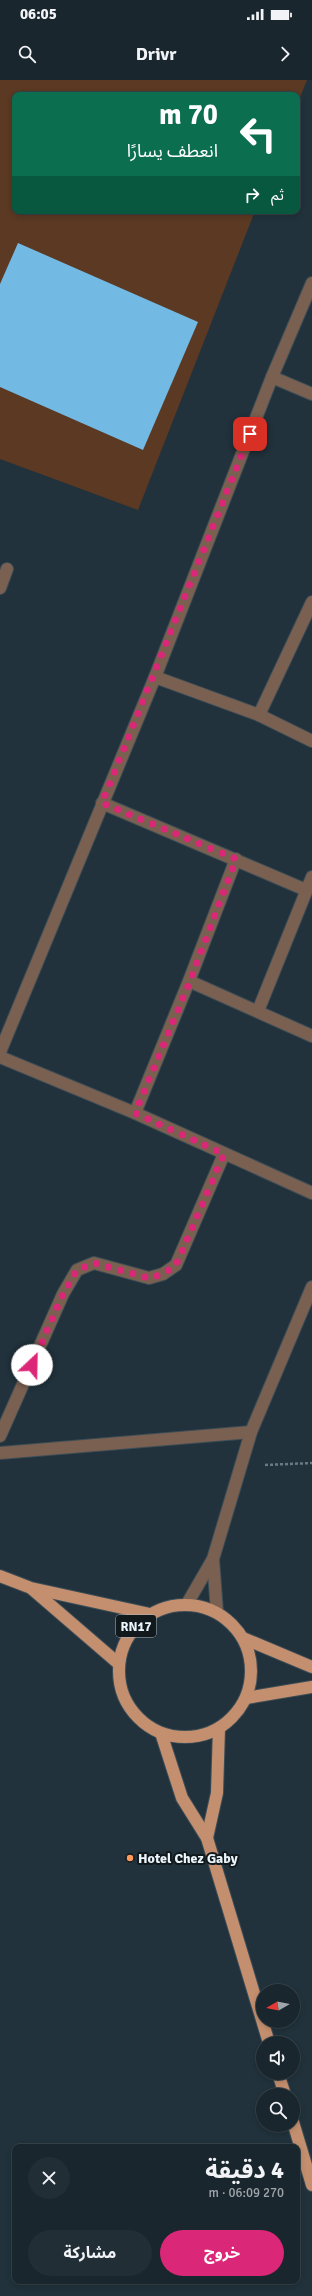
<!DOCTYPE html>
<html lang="ar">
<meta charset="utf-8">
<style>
:root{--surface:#19262d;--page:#222e35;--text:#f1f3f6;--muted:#9fa5aa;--line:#374349;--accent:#db2777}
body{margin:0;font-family:Signika,"Noto Sans Arabic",sans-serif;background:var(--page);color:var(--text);direction:rtl;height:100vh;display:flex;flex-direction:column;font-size:15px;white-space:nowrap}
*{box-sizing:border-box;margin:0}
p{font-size:13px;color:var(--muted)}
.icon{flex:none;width:22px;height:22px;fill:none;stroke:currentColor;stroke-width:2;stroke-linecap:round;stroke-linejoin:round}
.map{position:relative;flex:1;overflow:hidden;direction:ltr}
.panel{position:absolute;left:12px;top:2064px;width:288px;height:140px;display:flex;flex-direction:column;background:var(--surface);border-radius:8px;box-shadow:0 2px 6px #0003,0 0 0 1px var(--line);direction:rtl}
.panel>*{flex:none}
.guide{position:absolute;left:12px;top:12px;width:288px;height:122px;border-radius:8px;box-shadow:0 2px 6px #0003,0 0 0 1px var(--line);direction:rtl;background:#0b6e4f;color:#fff;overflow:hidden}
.needle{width:26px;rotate:261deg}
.tools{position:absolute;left:256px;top:1904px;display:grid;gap:8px}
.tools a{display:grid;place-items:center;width:44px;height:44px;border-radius:50%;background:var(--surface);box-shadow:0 2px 6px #0003,0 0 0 1px var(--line);font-size:20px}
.pin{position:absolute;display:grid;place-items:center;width:34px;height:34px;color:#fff;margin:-17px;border-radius:8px;box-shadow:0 2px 6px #0006}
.me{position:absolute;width:44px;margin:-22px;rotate:24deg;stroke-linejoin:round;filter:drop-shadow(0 0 3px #0008)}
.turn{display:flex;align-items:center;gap:14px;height:84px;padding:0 16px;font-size:18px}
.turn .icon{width:52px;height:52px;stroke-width:2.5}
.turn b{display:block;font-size:28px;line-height:34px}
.then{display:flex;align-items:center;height:38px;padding:0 16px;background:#0003;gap:8px;font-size:15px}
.round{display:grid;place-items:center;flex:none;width:42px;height:42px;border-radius:21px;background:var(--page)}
.head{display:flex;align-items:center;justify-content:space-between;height:68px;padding:0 16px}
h1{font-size:24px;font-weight:700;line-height:30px}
.button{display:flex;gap:8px;margin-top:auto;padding:8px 16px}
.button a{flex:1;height:46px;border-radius:24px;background:var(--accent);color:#fff;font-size:16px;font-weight:700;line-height:46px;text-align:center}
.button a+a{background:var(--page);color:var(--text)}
.status{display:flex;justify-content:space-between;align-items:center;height:28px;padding:0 20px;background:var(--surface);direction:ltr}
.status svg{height:11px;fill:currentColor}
header{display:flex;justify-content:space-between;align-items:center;height:52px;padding:0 16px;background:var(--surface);font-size:18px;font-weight:700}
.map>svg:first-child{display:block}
.green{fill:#5b3923}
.building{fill:#72bae3}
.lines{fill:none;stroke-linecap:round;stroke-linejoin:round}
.minor-casing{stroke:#3d4d57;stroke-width:14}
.major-casing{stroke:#3d4d57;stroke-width:14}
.path{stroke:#6b7982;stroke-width:2.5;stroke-dasharray:3 2;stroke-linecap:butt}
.minor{stroke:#7a6050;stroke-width:12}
.major{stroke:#c48f6e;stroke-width:12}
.route{stroke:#db2777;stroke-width:7;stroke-dasharray:0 12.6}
.poi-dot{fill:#ff9b5a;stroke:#11191d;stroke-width:1.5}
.labels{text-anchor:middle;stroke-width:4;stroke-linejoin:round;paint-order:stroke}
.shield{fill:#11191d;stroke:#aab4b9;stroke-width:1}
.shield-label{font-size:13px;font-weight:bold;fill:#ebf6fc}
.poi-label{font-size:14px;font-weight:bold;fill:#ebf6fc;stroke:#11191d;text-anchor:start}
</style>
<div class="status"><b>06:05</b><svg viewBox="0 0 49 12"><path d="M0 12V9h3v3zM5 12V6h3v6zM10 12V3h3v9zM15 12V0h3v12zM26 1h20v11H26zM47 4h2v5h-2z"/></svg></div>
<header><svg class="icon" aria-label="forward" viewBox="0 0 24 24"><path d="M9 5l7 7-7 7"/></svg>Drivr<svg class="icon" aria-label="search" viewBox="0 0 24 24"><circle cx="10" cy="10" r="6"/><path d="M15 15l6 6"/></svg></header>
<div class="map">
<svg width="312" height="2216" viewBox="0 0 312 2216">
<rect width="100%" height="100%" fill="#21323c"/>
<path class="green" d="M 0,0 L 307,0 L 297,25 L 297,15 L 15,15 L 15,131 L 255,131 L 138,430 L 0,379 Z"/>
<path class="building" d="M 18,163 L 198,242 L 143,370 L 0,307 L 0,204 Z"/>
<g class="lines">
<defs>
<g id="minor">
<path d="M 272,297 L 312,314"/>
<path d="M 0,508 L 7,489"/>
<path d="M 155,597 L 259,635 L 312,661"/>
<path d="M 259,635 L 312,522"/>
<path d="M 102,723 L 306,810"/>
<path d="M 189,901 L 312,956"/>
<path d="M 258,931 L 312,797"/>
<path d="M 0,972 L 155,597 L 272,297 L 312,203"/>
<path d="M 0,977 L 135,1033 L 312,1113"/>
<path d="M 135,1033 L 189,901 L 236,779"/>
<path d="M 0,1356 L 63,1214 L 77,1190 L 94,1183 L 149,1198 L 163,1194 L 176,1185 L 224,1074"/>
<path d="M 0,1373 L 251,1352"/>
<path d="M 213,1479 L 217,1532"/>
<path d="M 187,1524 L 213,1479 L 251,1352 L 312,1207"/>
</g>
<g id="major">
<path d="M 0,1496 L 31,1508 L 150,1534"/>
<path d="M 32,1509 L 119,1584"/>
<circle cx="185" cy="1591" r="66"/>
<path d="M 243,1558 L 312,1587"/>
<path d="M 246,1618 L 312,1607"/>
<path d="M 161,1653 L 182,1718 L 207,1758 L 269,1963"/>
<path d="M 207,1758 L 217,1713 L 219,1648"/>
<path d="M 278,1993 L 285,2015"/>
<path d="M 293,2042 L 312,2105"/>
</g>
</defs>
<use href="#minor" class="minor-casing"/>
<use href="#major" class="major-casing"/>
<path class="path" d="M 265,1385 L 312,1383"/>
<use href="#minor" class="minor"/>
<use href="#major" class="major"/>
</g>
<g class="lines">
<path class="route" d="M 32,1285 L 63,1214 L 77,1190 L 94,1183 L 149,1198 L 163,1194 L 176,1185 L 224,1074 L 135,1033 L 190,901 L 236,779 L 102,723 L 250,354"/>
</g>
<circle class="poi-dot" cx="130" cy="1778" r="4"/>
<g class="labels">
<rect class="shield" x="116" y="1535" width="40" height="22" rx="3"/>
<g class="shield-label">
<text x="136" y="1551">RN17</text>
</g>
<g class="poi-label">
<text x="138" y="1783">Hotel Chez Gaby</text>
</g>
</g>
</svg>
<div class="tools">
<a><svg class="needle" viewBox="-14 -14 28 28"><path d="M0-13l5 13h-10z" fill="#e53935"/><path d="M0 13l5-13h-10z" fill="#9fa5aa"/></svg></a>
<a><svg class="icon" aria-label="sound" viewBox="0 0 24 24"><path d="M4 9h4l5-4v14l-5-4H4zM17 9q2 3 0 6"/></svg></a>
<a><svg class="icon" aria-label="search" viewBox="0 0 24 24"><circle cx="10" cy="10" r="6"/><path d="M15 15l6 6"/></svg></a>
</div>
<div class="pin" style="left:250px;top:354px;background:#d93025"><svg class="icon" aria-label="arrive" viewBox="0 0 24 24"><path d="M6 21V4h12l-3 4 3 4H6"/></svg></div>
<svg class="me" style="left:32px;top:1285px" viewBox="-20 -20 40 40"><circle r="19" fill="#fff"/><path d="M0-13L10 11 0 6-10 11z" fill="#db2777"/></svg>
<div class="guide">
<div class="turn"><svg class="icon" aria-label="left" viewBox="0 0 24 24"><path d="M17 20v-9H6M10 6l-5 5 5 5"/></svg><div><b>70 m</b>انعطف يسارًا</div></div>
<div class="then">ثم<svg class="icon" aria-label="right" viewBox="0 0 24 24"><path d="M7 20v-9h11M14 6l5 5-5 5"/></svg></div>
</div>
<section class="panel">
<div class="head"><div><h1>4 دقيقة</h1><p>270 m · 06:09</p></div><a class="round"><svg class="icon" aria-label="close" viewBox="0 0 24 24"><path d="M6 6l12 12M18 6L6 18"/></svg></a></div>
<div class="button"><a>خروج</a><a>مشاركة</a></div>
</section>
</div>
